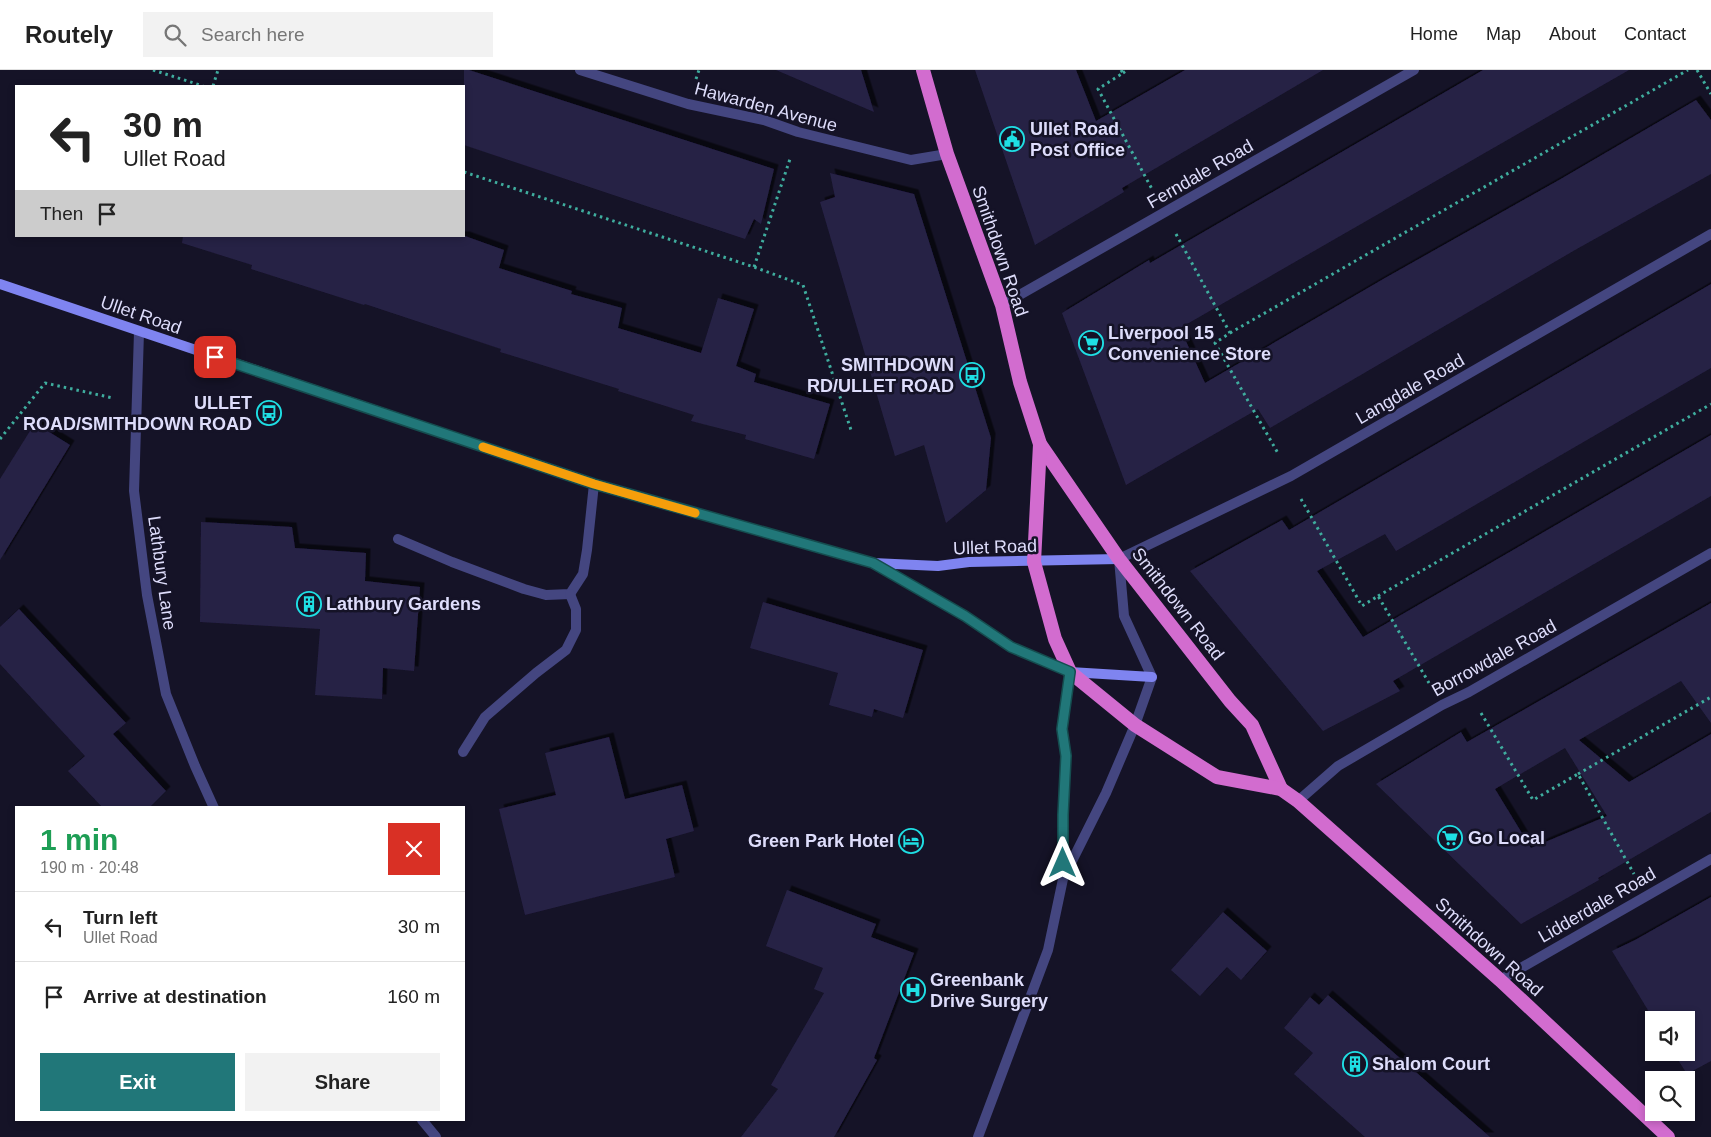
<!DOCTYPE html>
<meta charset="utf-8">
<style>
:root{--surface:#fff;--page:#f2f2f2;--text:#222;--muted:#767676;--line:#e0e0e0;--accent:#217779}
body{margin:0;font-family:Arial,sans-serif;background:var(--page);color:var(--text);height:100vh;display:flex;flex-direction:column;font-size:19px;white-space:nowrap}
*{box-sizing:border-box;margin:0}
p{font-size:16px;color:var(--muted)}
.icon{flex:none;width:28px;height:28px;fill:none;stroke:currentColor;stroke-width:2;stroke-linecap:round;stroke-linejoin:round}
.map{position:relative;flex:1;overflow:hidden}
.panel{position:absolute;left:15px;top:736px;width:450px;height:315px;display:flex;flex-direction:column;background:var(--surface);border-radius:0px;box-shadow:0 2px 8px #0003}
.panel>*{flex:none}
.hud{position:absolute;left:15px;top:15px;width:450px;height:152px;border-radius:0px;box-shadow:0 2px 8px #0003;background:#fff;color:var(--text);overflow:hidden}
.controls{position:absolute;left:1645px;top:941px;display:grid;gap:10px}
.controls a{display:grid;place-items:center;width:50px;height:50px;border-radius:0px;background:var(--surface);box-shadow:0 2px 8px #0003;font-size:25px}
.pin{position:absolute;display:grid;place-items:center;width:42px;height:42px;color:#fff;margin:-21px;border-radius:10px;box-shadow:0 2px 8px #0006}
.me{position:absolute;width:55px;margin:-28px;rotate:0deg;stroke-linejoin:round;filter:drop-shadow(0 0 4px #0008)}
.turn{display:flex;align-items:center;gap:18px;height:105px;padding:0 25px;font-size:22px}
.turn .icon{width:65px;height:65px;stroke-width:2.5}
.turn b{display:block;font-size:35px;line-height:42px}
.then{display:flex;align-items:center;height:48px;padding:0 25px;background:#0003;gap:10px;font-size:19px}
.round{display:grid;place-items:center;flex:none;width:52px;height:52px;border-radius:0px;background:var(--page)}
.head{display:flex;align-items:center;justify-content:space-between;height:85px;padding:0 25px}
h1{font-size:30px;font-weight:700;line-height:38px;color:#1e9e55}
.cta{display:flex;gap:10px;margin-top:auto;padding:10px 25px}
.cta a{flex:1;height:58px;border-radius:0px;background:var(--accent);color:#fff;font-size:20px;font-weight:700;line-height:58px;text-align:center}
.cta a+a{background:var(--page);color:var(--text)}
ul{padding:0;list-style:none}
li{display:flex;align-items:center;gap:15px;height:70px;padding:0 25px;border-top:1px solid var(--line)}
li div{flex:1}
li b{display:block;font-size:19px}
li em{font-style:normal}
header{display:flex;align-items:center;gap:30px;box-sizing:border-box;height:70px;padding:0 25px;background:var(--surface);border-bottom:1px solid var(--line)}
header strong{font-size:24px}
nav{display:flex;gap:28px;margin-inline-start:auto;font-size:18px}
.search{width:350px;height:45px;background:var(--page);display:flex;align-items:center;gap:12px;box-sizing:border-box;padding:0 18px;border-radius:0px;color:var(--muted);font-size:19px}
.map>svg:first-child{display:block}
.building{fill:#262145;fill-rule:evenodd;filter:url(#shadow)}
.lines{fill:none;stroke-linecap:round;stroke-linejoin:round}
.path{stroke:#3fad9e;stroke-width:3;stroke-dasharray:2.5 4;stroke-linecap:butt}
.service{stroke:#444680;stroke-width:10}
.minor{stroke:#444680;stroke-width:10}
.secondary{stroke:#7f84f0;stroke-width:10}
.trunk{stroke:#d26ccf;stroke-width:14}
.route-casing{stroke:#154d4f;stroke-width:12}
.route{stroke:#217779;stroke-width:9}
.slow{stroke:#f59e0b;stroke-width:9}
.labels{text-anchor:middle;stroke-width:5;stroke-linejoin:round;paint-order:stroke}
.street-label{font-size:18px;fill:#deddfb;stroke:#151327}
.poi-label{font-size:18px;font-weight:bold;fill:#deddfb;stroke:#151327;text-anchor:start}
</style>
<header>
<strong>Routely</strong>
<div class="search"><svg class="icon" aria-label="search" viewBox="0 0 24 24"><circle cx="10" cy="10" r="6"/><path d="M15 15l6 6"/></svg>Search here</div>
<nav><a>Home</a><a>Map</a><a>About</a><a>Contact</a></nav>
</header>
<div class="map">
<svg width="1711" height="1067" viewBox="0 0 1711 1067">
<defs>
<filter id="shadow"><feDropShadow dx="4.5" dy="-4.5" stdDeviation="0" flood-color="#0009"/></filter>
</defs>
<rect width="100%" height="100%" fill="#151327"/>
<g class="building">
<path d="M 464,0 L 469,0 L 774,99 L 761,154 L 754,149 L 745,169 L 464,75 Z"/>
<path d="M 776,0 L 861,0 L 874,42 Z"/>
<path d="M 975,0 L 1076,0 L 1096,51 L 1185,0 L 1323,0 L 1122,118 L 1124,122 L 1035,175 Z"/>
<path d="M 1483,0 L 1629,0 L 1180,258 L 1205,313 L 1385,208 L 1559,110 L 1696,30 L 1711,50 L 1711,104 L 1575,180 L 1270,358 L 1258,339 L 1126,415 L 1062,243 L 1149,190 L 1150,193 Z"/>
<path d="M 830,103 L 914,124 L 991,368 L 986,420 L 946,453 L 924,375 L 895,386 L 820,132 L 835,127 Z"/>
<path d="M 183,166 L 465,166 L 504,180 L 499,198 L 572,221 L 571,224 L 622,238 L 618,258 L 701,283 L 718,228 L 754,239 L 736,296 L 756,304 L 754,312 L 830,334 L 814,389 L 745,369 L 746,365 L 691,351 L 694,345 L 618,321 L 619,319 L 500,282 L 501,279 L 365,234 L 364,235 L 251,199 L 252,195 L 182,173 Z"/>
<path d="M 1711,214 L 1711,298 L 1396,481 L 1385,464 L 1317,501 L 1363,567 L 1711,365 L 1711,426 L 1393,611 L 1400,621 L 1323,661 L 1190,501 L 1282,450 L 1289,460 Z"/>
<path d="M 35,353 L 70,375 L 0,490 L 0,409 Z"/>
<path d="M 201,452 L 292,457 L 295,478 L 366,483 L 365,511 L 420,517 L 414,601 L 383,598 L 382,629 L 315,625 L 320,559 L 200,552 Z"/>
<path d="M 763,532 L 923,580 L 903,648 L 874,639 L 872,647 L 829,635 L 838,603 L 750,578 Z"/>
<path d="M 1711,533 L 1711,653 L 1681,611 L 1579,670 L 1629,712 L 1711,664 L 1711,742 L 1598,808 L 1599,810 L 1521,854 L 1376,714 L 1461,662 L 1467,672 ZM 1565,678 L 1607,746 L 1531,778 L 1495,719 Z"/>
<path d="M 19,539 L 126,653 L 113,664 L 166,721 L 149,738 L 103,738 L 68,701 L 85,686 L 0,594 L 0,557 Z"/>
<path d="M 609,667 L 625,729 L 682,715 L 694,761 L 666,769 L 675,807 L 525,845 L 499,739 L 556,725 L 545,683 Z"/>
<path d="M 787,820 L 876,854 L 871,867 L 914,883 L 874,988 L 877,990 L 834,1067 L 741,1067 L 778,1019 L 771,1015 L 824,923 L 814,919 L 823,898 L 766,876 Z"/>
<path d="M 1711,827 L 1711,991 L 1687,1004 L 1673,982 L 1686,982 L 1686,950 L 1654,950 L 1612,881 L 1635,870 Z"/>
<path d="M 1223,842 L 1267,881 L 1241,910 L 1227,897 L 1200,926 L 1171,900 Z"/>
<path d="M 1328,925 L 1490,1067 L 1365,1067 L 1294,1004 L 1313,983 L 1284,958 L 1310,927 L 1319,935 Z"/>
</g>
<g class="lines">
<g class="path">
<path d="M 153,0 L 203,16"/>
<path d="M 1121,0 L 1123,3 L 1098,19 L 1153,121"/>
<path d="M 1697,0 L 1711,24"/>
<path d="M 1123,3 L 1127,0"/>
<path d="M 696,9 L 699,0"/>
<path d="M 213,16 L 218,0"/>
<path d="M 464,102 L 754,197 L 803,215 L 852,363"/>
<path d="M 1176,164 L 1230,263 L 1215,273 L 1279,385"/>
<path d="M 754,197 L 791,86"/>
<path d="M 1230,263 L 1688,0"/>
<path d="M 0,369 L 45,313 L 113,328"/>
<path d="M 1301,429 L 1362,536 L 1378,526 L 1429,613"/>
<path d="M 1378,526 L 1711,334"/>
<path d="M 1481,643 L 1533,730 L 1578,704 L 1634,804"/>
<path d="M 1578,704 L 1711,627"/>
</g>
<g class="service">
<path d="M 398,469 L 452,492 L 524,519 L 546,525 L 570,524 L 583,504 L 587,480 L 594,414"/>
<path d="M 463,682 L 485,647 L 536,603 L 566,580 L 576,560 L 576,539 L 570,524"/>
</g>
<g class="minor">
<path d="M 580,0 L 688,34 L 764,50 L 798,62 L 911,90 L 947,84"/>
<path d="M 1002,235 L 1414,0"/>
<path d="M 139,262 L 134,421 L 147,525 L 166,624 L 195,696 L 214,738"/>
<path d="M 1298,731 L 1338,696 L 1442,635 L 1469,622 L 1711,483"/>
<path d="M 1063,805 L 1063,745 L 1066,686 L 1062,659 L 1070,602"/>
<path d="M 1500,910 L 1711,789"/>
<path d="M 422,1050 L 436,1067"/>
<path d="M 978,1067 L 1048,880 L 1063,809 L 1106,723 L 1135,655 L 1152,607 L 1124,546 L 1119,489 L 1291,406 L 1711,164"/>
</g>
<g class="secondary">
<path d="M 0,214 L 594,414 L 873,493 L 938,496 L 969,492 L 1119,489"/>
<path d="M 876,495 L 965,546 L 1011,577 L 1070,602 L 1152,607"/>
</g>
<g class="trunk">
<path d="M 923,0 L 947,84 L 1002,235 L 1020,312 L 1040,374 L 1119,489 L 1230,631 L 1252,655 L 1281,719"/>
<path d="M 1040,374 L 1034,492 L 1055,569 L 1070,602 L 1135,655 L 1217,707 L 1281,719 L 1298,731 L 1500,910 L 1668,1067"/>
</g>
</g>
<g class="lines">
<defs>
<path id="route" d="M 215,287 L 594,414 L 873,493 L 965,546 L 1011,577 L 1070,602 L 1062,659 L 1066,686 L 1063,745 L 1063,793"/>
</defs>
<use href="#route" class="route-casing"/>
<use href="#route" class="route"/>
<path class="slow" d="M 483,377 L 594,414 L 695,443"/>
</g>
<defs>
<symbol id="civic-ring" viewBox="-11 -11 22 22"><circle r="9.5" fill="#151327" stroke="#1fdfe4" stroke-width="1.5"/><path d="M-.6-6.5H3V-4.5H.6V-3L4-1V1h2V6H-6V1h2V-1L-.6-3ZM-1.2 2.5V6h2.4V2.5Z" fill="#1fdfe4"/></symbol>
<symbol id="supermarket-ring" viewBox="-11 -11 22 22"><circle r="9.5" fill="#151327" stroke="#1fdfe4" stroke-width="1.5"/><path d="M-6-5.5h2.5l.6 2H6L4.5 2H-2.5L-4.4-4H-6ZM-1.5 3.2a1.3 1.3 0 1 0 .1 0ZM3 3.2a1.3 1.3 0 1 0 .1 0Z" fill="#1fdfe4"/></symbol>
<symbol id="bus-ring" viewBox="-11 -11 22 22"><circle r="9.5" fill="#151327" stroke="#1fdfe4" stroke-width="1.5"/><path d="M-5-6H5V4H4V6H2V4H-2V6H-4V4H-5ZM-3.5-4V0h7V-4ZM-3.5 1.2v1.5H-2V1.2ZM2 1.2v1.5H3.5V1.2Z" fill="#1fdfe4"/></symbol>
<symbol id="building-ring" viewBox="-11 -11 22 22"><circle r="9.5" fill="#151327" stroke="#1fdfe4" stroke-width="1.5"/><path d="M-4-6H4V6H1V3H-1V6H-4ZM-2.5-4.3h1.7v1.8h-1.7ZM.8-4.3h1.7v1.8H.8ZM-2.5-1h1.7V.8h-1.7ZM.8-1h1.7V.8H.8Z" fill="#1fdfe4"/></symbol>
<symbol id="hotel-ring" viewBox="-11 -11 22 22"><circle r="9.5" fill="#151327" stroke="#1fdfe4" stroke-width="1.5"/><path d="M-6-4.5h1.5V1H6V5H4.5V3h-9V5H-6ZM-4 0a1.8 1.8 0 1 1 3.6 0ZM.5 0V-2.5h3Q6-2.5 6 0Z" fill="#1fdfe4"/></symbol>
<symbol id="hospital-ring" viewBox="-11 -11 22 22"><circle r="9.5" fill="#151327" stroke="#1fdfe4" stroke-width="1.5"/><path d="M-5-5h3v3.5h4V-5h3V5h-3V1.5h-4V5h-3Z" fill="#1fdfe4"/></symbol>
</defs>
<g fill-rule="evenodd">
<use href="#civic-ring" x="998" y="55" width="28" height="28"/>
<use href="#supermarket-ring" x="1077" y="259" width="28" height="28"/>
<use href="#bus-ring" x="958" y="291" width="28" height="28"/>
<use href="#bus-ring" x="255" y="329" width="28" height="28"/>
<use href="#building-ring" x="295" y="520" width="28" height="28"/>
<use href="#supermarket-ring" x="1436" y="754" width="28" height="28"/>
<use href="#hotel-ring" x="897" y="757" width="28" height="28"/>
<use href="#hospital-ring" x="899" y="906" width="28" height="28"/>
<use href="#building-ring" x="1341" y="980" width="28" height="28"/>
</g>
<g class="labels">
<g class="street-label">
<text transform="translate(766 37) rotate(15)" y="6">Hawarden Avenue</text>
<text transform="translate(1200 104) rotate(-30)" y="6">Ferndale Road</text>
<text transform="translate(1000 181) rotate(71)" y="6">Smithdown Road</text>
<text transform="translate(141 245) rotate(19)" y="6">Ullet Road</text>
<text transform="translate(1410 319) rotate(-30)" y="6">Langdale Road</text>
<text transform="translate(995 477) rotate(-2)" y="6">Ullet Road</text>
<text transform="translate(162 503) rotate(82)" y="6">Lathbury Lane</text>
<text transform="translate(1178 534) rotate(52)" y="6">Smithdown Road</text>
<text transform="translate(1494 588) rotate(-29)" y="6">Borrowdale Road</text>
<text transform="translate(1597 835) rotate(-30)" y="6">Lidderdale Road</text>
<text transform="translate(1489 877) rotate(42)" y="6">Smithdown Road</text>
</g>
<g class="poi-label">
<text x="1030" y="65">Ullet Road<tspan x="1030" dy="21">Post Office</tspan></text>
<text x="1108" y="269">Liverpool 15<tspan x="1108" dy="21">Convenience Store</tspan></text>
<text x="954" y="301" text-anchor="end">SMITHDOWN<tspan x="954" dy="21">RD/ULLET ROAD</tspan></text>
<text x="252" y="339" text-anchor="end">ULLET<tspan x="252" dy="21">ROAD/SMITHDOWN ROAD</tspan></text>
<text x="326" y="540">Lathbury Gardens</text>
<text x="1468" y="774">Go Local</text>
<text x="894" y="777" text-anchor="end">Green Park Hotel</text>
<text x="930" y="916">Greenbank<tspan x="930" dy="21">Drive Surgery</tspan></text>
<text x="1372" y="1000">Shalom Court</text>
</g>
</g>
</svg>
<div class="controls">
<a><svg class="icon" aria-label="sound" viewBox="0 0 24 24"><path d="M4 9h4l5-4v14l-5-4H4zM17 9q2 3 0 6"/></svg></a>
<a><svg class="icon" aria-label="search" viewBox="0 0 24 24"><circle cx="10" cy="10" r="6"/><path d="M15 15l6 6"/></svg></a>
</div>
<div class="pin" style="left:215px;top:287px;background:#d93025"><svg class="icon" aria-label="arrive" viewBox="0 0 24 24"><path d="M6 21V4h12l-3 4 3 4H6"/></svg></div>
<svg class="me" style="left:1063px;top:793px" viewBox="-20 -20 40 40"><path d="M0-17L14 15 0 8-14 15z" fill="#217779" stroke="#fff" stroke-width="4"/></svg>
<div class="hud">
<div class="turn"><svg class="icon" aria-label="left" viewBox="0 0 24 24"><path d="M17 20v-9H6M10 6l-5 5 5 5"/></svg><div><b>30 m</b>Ullet Road</div></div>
<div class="then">Then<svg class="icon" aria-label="arrive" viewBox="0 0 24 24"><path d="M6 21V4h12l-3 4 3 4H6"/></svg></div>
</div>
<section class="panel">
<div class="head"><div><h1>1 min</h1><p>190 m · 20:48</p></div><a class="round" style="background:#d93025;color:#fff"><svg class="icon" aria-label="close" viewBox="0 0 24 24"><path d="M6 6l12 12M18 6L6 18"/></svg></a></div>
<ul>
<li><svg class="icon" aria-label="left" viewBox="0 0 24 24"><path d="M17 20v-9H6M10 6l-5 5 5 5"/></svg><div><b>Turn left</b><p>Ullet Road</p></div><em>30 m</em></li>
<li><svg class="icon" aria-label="arrive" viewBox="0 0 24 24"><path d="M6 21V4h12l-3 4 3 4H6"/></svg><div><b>Arrive at destination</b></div><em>160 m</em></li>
</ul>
<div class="cta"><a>Exit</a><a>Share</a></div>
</section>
</div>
